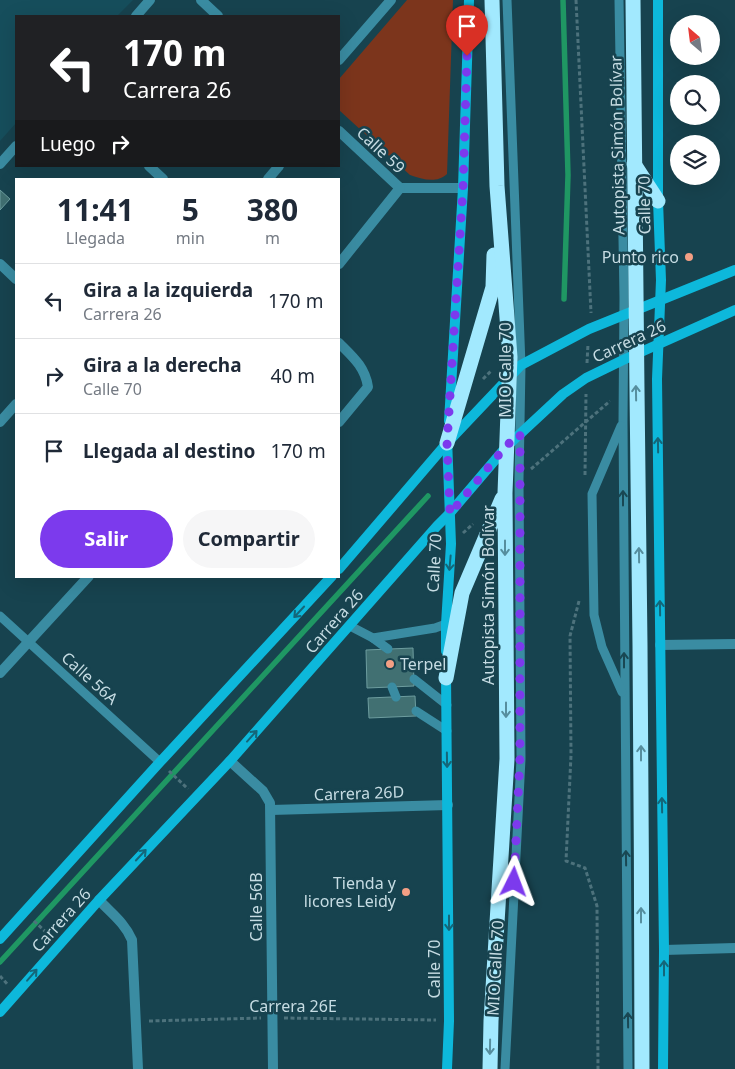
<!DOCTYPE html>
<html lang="es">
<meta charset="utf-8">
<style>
:root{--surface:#fff;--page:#f6f6f7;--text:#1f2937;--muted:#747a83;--line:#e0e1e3;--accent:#7c3aed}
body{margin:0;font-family:"Noto Sans",sans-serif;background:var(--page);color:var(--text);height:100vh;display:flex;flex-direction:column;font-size:19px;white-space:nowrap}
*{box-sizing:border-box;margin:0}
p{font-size:16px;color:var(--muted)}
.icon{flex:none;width:28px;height:28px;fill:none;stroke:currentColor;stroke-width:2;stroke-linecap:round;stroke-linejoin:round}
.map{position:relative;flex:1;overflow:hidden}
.details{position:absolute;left:15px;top:178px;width:325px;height:400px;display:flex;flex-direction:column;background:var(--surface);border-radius:0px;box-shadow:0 5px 20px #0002}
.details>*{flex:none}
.banner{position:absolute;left:15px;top:15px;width:325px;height:152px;border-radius:0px;box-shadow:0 5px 20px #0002;background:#202124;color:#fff;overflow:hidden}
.needle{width:32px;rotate:332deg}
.controls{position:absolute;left:670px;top:15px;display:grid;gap:10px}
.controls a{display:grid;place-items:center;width:50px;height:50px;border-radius:50%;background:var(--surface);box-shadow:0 5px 20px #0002;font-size:25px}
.pin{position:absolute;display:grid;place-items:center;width:42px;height:42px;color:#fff;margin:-51px -21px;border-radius:50% 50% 50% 0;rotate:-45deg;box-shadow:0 0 5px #0007}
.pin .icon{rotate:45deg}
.me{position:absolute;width:55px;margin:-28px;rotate:3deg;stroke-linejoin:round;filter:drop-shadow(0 0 4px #0008)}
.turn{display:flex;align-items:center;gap:18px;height:105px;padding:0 25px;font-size:22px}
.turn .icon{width:65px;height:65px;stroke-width:2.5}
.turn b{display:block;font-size:35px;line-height:42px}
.then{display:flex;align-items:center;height:48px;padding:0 25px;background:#0003;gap:10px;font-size:19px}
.eta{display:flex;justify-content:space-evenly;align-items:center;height:85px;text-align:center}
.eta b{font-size:30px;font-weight:700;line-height:35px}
.cta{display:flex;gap:10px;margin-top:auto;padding:10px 25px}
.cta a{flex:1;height:58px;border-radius:30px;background:var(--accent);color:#fff;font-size:20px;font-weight:700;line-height:58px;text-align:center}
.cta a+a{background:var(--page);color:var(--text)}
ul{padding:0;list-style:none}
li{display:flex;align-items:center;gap:15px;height:75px;padding:0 25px;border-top:1px solid var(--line)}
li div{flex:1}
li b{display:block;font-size:19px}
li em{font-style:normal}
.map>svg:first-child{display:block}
.built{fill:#164e5c}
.green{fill:#7c351c}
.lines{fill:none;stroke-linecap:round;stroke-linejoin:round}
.stream{stroke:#1f9763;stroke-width:5.5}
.building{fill:#417072;stroke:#6d9d9f}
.path{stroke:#4d727c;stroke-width:3;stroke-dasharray:4 2.5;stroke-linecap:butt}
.lane{stroke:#3a8ca2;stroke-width:9}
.street{stroke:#3a8ca2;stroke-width:10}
.secondary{stroke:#0db8db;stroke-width:10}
.highway{stroke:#a2e9fe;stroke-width:15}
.oneway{stroke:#568e9e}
.oneway2{stroke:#146679}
.oneway3{stroke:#194753}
.route{stroke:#7c3aed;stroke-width:9;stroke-dasharray:0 16.2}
.poi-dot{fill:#f39f84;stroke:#17434f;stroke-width:2}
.labels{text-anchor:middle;stroke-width:5;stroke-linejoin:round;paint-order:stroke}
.street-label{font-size:16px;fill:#c6dce3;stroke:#17434f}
.poi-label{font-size:16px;fill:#c6dce3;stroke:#17434f;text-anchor:end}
</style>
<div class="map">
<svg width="735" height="1069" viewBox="0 0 735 1069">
<rect width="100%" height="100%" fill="#17434f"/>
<path class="built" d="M 0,0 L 133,0 L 117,16 L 16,16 L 16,123 L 0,141 Z"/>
<path class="green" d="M 407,0 L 453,0 L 447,174 C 436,184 422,179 410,175 L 339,110 L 339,79 Z"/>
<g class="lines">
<g class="stream">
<path d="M 563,0 L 568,175 L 564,299"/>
<path d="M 0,962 L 428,496"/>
</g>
</g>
<g class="building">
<path d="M 0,190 L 10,199 L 0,210 Z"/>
<path d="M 413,648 L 414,686 L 367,688 L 366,650 Z"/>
<path d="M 415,696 L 416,716 L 369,718 L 368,698 Z"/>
</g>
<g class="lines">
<g class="path">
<path d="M 576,0 L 591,313"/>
<path d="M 587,363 L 588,344"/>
<path d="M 483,379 L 491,371"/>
<path d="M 531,469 L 610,401"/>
<path d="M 585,475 L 586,394"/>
<path d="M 463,533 L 473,524"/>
<path d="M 579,601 L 570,636 L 571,755 L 566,861 L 585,868 L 597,906 L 598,1069"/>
<path d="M 169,771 L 188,789"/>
<path d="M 34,921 L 50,936"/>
<path d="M 0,976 L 8,985"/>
<path d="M 284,1018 L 436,1020"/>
<path d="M 149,1021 L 261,1018"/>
</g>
<g class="lane">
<path d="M 619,0 L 624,298 L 623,422 L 628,1069"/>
<path d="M 621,426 L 592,494 L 594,615 L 602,647 L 622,692"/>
<path d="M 0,616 L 160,762"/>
<path d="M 350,626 L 373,638 L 388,649"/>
<path d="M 373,638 L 435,628 L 446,624"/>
<path d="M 414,679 L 447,705"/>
<path d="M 392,687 L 396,697"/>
<path d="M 416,711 L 447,731"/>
<path d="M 505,1069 L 521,759 L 519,480 L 521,365 L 507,0"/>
</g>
<g class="street">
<path d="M 201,0 L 218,16"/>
<path d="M 136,16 L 150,0"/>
<path d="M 339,60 L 391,0"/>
<path d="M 339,131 L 400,188 L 463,188"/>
<path d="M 0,164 L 16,146"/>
<path d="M 149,166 L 163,179"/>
<path d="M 268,179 L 279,166"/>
<path d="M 0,264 L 16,279"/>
<path d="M 339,264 L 400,188"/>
<path d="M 339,343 C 353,357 365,367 368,387 L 339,422"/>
<path d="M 0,422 L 16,404"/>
<path d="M 660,645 L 735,644"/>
<path d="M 0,673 L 89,576"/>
<path d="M 230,761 L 263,791 L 270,803 L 273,1069"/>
<path d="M 271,810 L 448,805"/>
<path d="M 99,900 C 111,913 125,923 132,940 L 138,1069"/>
<path d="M 664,950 L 735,948"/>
</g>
<g class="secondary">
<path d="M 658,0 L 658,201 L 661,280 L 657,379 L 664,950 L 663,1069"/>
<path d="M 449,421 L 463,188 L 469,0"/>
<path d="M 339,569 L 447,443 L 521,365 L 589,329 L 735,270"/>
<path d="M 446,651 L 446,624 L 451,544 L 447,438"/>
<path d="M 446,673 L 449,1021 L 447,1069"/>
<path d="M 0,939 L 160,762 L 332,576"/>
<path d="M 0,1012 L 99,900 L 230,761 L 437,526 L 449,514 L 507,446 L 563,394 L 586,378 L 623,360 L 735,310"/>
</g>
<g class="highway">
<path d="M 633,0 C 634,215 638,430 640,645 C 642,786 641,928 642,1069"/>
<path d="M 634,164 L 658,201"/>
<path d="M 447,443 L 493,287 L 494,255"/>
<path d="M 446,678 L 462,593 L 502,499"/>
<path d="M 490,1069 L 491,1021 L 507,759 L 505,493 L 510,357 L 497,186 L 492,0"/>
</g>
</g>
<defs><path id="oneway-shaft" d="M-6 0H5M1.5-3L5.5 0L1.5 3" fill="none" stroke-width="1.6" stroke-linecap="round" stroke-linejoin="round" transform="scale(1.25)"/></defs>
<g class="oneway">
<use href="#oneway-shaft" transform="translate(636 393) rotate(-91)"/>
<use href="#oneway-shaft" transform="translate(505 548) rotate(90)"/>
<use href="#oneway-shaft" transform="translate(639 555) rotate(-91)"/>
<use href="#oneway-shaft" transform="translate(506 710) rotate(90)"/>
<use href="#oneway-shaft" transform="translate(641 753) rotate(-90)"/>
<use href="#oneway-shaft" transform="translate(641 915) rotate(-90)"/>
<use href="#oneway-shaft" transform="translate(490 1047) rotate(91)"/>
</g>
<g class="oneway2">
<use href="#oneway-shaft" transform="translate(658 445) rotate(-91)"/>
<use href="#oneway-shaft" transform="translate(450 563) rotate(95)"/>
<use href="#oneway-shaft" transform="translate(660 608) rotate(-91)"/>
<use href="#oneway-shaft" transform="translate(299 612) rotate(133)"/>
<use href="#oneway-shaft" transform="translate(252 736) rotate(-48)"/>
<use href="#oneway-shaft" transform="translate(447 760) rotate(89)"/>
<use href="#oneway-shaft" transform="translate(662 805) rotate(-91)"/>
<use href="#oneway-shaft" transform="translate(141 855) rotate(-47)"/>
<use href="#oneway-shaft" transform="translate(449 923) rotate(90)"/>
<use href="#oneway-shaft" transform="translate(664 968) rotate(-90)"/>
<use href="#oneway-shaft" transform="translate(32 975) rotate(-49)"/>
</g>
<g class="oneway3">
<use href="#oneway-shaft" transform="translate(623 498) rotate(-90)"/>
<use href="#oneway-shaft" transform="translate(624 660) rotate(-90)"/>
<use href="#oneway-shaft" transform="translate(626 858) rotate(-91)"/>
<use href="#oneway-shaft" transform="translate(628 1020) rotate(-91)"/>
</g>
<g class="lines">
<path class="route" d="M 467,56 L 463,188 L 447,443 L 450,514 L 506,446 L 520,434 L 520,758 L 514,882"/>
</g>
<g class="poi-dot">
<circle cx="689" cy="257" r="5"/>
<circle cx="390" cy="664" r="5"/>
<circle cx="406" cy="892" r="5"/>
</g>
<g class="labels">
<g class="street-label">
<text transform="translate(617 145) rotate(-91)" y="6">Autopista Simón Bolívar</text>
<text transform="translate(381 150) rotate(43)" y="6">Calle 59</text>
<text transform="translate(644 205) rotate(-91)" y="6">Calle 70</text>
<text transform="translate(629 341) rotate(-25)" y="6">Carrera 26</text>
<text transform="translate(505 370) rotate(-90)" y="6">MIO Calle 70</text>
<text transform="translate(434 563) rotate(-87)" y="6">Calle 70</text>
<text transform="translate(488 595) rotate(-90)" y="6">Autopista Simón Bolívar</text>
<text transform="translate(334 621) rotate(-49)" y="6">Carrera 26</text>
<text transform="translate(90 678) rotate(42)" y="6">Calle 56A</text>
<text transform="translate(359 793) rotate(-2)" y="6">Carrera 26D</text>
<text transform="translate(256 907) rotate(-90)" y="6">Calle 56B</text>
<text transform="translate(61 920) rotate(-48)" y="6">Carrera 26</text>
<text transform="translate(495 968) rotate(-87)" y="6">MIO Calle 70</text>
<text transform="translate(434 969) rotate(-90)" y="6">Calle 70</text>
<text x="293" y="1012">Carrera 26E</text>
</g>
<g class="poi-label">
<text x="679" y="263">Punto rico</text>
<text x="400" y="670" text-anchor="start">Terpel</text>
<text x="396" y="889">Tienda y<tspan x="396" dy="18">licores Leidy</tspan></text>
</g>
</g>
</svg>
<div class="controls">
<a><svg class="needle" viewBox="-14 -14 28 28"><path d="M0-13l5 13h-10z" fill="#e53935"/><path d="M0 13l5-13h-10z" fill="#747a83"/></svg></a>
<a><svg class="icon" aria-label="search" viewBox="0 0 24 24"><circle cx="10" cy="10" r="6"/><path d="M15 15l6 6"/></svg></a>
<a><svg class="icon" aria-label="layers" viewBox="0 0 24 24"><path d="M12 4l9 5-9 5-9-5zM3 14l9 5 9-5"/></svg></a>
</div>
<div class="pin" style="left:467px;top:56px;background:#d93025"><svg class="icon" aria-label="arrive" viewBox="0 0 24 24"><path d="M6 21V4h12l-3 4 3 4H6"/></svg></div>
<svg class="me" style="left:514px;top:882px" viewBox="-20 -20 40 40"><path d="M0-17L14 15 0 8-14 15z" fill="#7c3aed" stroke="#fff" stroke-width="4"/></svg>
<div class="banner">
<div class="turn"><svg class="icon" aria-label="left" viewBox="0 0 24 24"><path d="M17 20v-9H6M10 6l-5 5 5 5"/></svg><div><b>170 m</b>Carrera 26</div></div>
<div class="then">Luego<svg class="icon" aria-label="right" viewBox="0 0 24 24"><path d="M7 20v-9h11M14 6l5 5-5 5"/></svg></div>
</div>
<section class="details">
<div class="eta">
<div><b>11:41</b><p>Llegada</p></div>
<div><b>5</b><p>min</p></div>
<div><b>380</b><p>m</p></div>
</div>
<ul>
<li><svg class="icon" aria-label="left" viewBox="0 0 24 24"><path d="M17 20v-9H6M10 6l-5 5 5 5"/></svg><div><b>Gira a la izquierda</b><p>Carrera 26</p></div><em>170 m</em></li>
<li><svg class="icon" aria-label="right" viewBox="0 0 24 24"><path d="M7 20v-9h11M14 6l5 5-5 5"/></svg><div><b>Gira a la derecha</b><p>Calle 70</p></div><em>40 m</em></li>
<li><svg class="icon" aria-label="arrive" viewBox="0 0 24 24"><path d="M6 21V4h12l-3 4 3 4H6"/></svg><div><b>Llegada al destino</b></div><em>170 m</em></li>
</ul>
<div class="cta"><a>Salir</a><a>Compartir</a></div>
</section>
</div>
